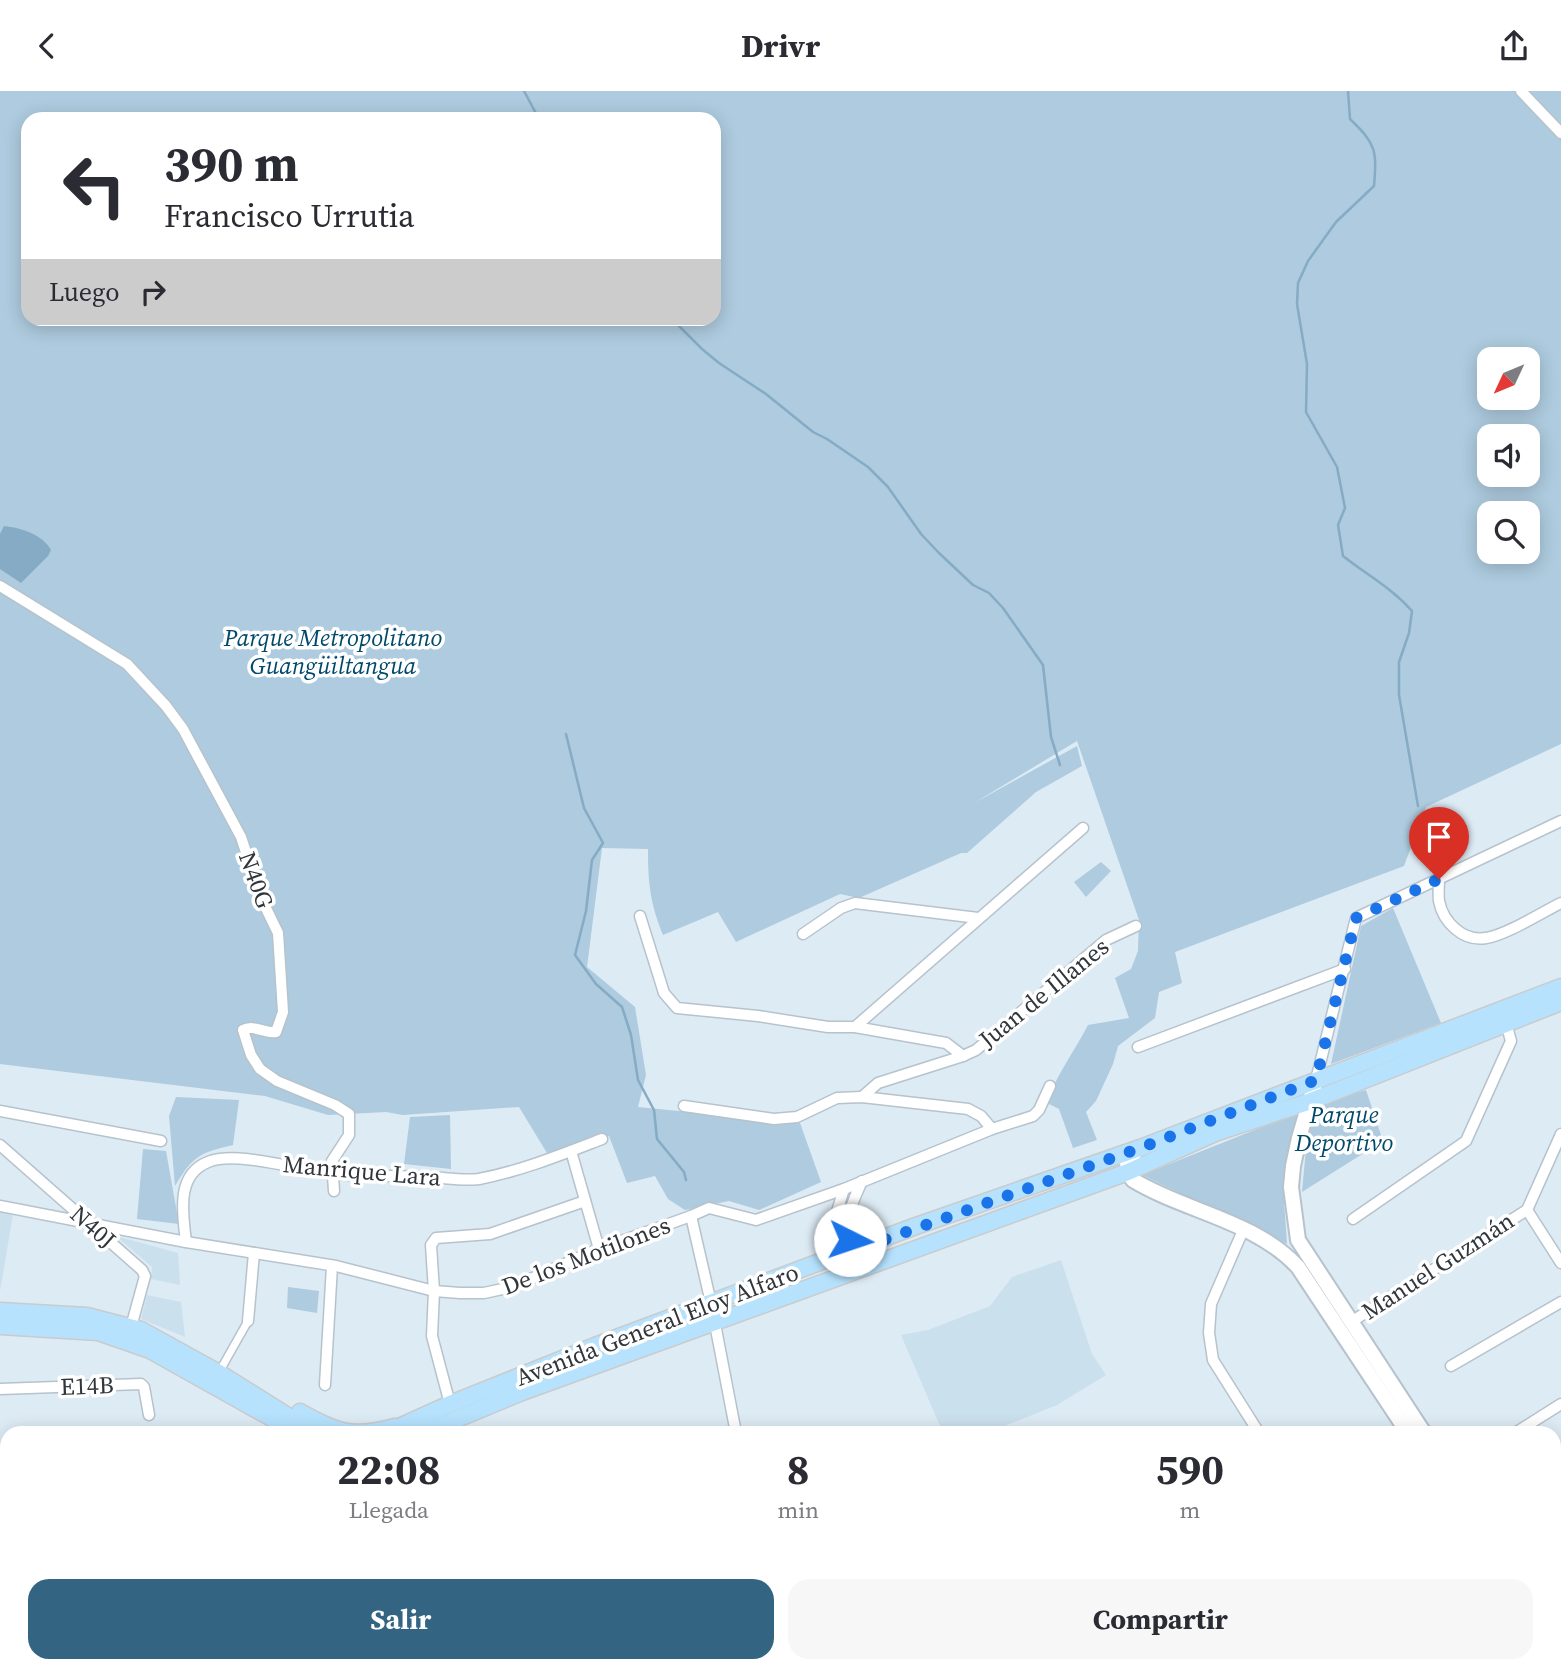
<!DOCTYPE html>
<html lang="es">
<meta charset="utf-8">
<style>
:root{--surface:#fff;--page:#f7f7f7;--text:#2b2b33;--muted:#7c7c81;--accent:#336583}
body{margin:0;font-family:"Source Serif 4",serif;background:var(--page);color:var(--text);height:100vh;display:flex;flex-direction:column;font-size:26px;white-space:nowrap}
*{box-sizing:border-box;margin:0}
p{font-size:23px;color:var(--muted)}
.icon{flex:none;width:38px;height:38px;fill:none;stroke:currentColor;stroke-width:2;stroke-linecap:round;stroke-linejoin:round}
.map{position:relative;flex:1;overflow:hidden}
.side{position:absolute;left:0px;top:1335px;width:1561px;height:247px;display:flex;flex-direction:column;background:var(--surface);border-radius:21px 21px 0 0;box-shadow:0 4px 18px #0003}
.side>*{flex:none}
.banner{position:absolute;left:21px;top:21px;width:700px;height:214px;border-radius:21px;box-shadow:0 4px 18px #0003;background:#fff;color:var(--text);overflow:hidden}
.needle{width:46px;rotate:226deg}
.tools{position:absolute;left:1477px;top:256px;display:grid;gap:14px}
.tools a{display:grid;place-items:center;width:63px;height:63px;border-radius:14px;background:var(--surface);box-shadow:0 4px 18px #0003;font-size:35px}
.pin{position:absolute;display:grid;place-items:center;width:60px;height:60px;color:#fff;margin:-72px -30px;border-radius:50% 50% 50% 0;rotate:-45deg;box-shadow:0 0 7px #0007}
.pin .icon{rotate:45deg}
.me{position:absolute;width:77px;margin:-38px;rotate:94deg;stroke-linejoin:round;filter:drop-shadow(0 0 5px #0008)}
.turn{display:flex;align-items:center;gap:24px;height:147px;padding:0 28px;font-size:32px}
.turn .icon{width:91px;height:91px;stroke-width:2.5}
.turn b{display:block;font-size:49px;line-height:60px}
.then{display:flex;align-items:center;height:66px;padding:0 28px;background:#0003;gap:14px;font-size:26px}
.eta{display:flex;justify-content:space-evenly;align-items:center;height:119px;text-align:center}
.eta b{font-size:42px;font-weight:700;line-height:49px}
.cta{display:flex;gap:14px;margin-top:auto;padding:14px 28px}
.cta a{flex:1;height:80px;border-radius:21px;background:var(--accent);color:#fff;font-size:28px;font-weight:700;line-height:80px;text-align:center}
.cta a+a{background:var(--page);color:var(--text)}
header{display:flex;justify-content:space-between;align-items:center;height:91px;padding:0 28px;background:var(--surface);font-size:32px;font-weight:700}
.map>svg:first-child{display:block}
.built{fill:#cbe0ed}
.green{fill:#aecbdf;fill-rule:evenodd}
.water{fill:#85abc5}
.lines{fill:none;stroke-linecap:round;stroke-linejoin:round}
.stream{stroke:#85abc5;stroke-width:2.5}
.pedestrian-casing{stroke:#b6c3cc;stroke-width:10}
.minor-casing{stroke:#b6c3cc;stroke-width:13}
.secondary-casing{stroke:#b6c3cc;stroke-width:18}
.primary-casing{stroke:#c9cbcc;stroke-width:19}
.pedestrian{stroke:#fff;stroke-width:7}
.minor{stroke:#fff;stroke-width:10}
.secondary{stroke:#fff;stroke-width:14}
.primary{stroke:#b6e2fe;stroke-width:16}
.route{stroke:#1a73e8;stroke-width:12;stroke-dasharray:0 21.6}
.labels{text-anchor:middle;stroke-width:7;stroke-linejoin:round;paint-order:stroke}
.park-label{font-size:24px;font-style:italic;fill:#00496b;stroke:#fff}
.street-label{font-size:24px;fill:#31363a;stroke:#fff}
</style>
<header><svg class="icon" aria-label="back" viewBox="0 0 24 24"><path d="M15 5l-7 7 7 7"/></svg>Drivr<svg class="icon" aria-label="share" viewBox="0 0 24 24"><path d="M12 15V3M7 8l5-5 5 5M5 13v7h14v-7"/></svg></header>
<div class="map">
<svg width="1561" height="1581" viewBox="0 0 1561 1581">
<rect width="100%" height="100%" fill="#ddebf5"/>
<g class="built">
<path d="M 0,1121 L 13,1123 L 0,1200 Z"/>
<path d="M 116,1145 L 178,1162 L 180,1194 L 151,1188 L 152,1176 Z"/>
<path d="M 1061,1169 L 1092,1263 L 1106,1284 L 1057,1314 L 987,1342 L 943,1342 L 901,1244 L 928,1239 L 990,1215 L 1012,1186 Z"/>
<path d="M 147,1204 L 181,1211 L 185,1246 L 141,1228 Z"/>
</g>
<g class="green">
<path d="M 0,0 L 1561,0 L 1561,653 L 1426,716 L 1404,775 L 1175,861 L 1182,892 L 1159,901 L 1155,927 L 1118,955 L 1113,973 L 1096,1010 L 1086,1021 L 1097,1049 L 1073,1057 L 1059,1018 L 1047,1012 C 1056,984 1074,961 1088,934 L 1129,927 L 1115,887 L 1131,878 L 1138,860 L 1139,829 L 1077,650 L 974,712 L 1077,655 L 1082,675 L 1036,701 L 967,762 L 961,762 L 859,807 L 840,803 L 736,851 L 718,821 L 663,844 C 650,812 648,792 648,758 L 602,757 L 587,876 L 635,916 L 646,984 L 638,1016 L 800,1032 L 821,1091 L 759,1119 L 729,1110 L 685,1119 L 668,1108 L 655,1085 L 627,1092 L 609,1045 L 547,1062 L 519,1016 L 403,1024 L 386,1021 L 328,1024 L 265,1005 L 0,973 ZM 28,28 L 714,28 L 714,228 L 28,228 ZM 1489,268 L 1528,268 L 1528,306 L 1489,306 ZM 1489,345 L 1528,345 L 1528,383 L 1489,383 ZM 1489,422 L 1528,422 L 1528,460 L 1489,460 Z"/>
<path d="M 1101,771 L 1111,780 L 1086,806 L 1074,791 Z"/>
<path d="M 1393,817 L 1441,932 L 1331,973 L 1361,835 Z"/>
<path d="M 1366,999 L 1383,1050 L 1302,1101 L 1306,1058 L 1317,1012 Z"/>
<path d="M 176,1006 L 239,1009 L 233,1054 C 199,1062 193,1065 175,1095 L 169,1025 Z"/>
<path d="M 1302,1020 L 1286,1078 L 1284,1110 L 1287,1153 L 1142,1084 Z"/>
<path d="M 450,1024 L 451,1078 L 404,1073 L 410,1026 Z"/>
<path d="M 143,1058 L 166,1060 L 179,1133 L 137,1128 Z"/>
<path d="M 288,1196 L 319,1200 L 317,1222 L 287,1217 Z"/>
<path d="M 7,1574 L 238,1575 L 242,1581 L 0,1581 L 0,1578 Z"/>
</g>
<path class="water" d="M 4,435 C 21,437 42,443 51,459 L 48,465 L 21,492 L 0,478 L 0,443 Z"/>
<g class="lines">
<g class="stream">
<path d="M 524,0 L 539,28"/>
<path d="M 1348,0 L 1350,28 C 1376,53 1377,59 1374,95 L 1336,131 L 1308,170 L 1298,192 L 1297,213 L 1307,273 L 1306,321 L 1337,376 L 1345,417 L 1338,434 L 1343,465 C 1367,484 1392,497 1412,520 L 1409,542 L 1399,571 L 1399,604 L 1418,715"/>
<path d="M 672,228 L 702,258 L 719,272 L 766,303 L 813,341 L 827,348 L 868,376 L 888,396 L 921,443 L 939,462 L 973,494 L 989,502 L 1003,517 L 1043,574 L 1051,646 L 1060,674"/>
<path d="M 566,643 L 584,717 L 603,752 L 592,769 L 586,820 L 575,864 L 596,893 L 622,916 L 631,944 L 638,989 L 654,1019 L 657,1048 L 684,1081 L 686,1089"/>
</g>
<defs>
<path id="pedestrian" d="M 222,1276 L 248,1230"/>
<g id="minor">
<path d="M 1521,0 L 1561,42"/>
<path d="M 0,495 L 127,573 L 166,615 L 183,638 L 241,746 L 261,807 L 278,842 L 283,921 L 276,941 C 265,943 254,933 243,939 L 251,964 L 260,978 L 277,990 L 335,1014 L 349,1023 L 349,1044 L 332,1070 L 334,1100"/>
<path d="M 1439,788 C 1439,795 1438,803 1439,810 C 1443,831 1463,851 1486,847 C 1506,844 1541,822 1561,812"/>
<path d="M 640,825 L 664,902 L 677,917 L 758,925 L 828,936 L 855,936 L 946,952 L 963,965"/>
<path d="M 803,843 L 841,817 L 855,812 L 978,827"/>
<path d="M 855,936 L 1083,737"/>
<path d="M 1138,956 L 1345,878"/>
<path d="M 1316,989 L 1356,827 L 1561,730"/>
<path d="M 862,1006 L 878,992 L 963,965 L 976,959 L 1106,849 L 1136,835"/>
<path d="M 684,1015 L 774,1028 L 797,1026 L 837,1007 L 862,1006 L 968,1018 L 981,1025 L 992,1038"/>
<path d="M 0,1020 L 161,1050"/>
<path d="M 0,1054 L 142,1179 L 145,1185 L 131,1236"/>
<path d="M 571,1060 L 599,1158"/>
<path d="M 0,1115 L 186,1151 L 336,1175 L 434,1200 L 460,1202 L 484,1202 L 512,1196 L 599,1158 L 691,1125 L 709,1117 L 756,1129 L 844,1098 L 992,1038 L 1033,1025 L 1039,1019 L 1050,995"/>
<path d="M 1527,1119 L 1561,1172"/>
<path d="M 691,1125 L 711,1212 L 736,1342"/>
<path d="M 1353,1128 L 1466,1050 L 1511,950 L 1506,932"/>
<path d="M 1244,1137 L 1211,1213 L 1209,1242 L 1213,1269 L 1259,1342"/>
<path d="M 186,1151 C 183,1124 175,1084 208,1071 C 237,1059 302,1080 335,1083 C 367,1085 399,1085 431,1086 C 447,1087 464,1090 479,1088 C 521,1080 563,1063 602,1048"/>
<path d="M 856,1159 C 840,1134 851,1115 862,1090"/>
<path d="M 829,1167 L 836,1154 L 835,1127 L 844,1098"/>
<path d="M 248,1230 L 254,1162"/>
<path d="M 1351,1231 L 1527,1119 L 1561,1043"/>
<path d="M 1451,1275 L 1561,1211"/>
<path d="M 325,1294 L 332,1175"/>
<path d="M 0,1298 L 141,1293 L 144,1296 L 149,1324"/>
<path d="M 450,1313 L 432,1245 L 434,1200 L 431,1154 L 436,1147 L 490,1143 L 585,1110"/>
<path d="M 1515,1342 L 1561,1313"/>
<path d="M 1554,1425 L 1561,1420"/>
<path d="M 1554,1526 L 1561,1521"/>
<path d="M 381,1575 L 385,1581"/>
<path d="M 411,1575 L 416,1581"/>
<path d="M 1327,1575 L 1331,1581"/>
<path d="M 1409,1575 L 1413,1581"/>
<path d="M 576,1581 L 579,1578 L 582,1581"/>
<path d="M 672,1581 L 678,1575"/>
<path d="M 887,1581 L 895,1575"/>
<path d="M 1375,1581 L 1379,1578"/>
</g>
<g id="secondary">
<path d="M 1316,989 L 1299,1047 L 1293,1075 L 1291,1096 L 1298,1149 L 1424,1342"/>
<path d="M 1139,1057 L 1127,1070 L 1128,1081 L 1133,1089 C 1186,1121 1254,1129 1298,1176 L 1408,1342"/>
<path d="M 1554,1545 L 1561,1556"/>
<path d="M 1554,1569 L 1561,1580"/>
</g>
<g id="primary">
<path d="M 0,1220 L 87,1225 L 141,1239 L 219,1282 L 310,1339"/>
<path d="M 0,1235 L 98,1241 L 127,1251 L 150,1259 L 277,1330"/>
<path d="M 300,1321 C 335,1341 353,1348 395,1336"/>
<path d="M 286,1335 L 289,1342"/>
<path d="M 386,1342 L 450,1313 L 595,1255 L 916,1135 L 1140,1057 L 1561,896"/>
<path d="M 423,1342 L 522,1301 L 1128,1081 L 1215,1042 L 1311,1010 L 1561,911"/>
<path d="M 0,1547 L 7,1543"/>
<path d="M 0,1568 L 7,1564"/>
<path d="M 253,1575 L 257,1581"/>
<path d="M 275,1575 L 278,1581"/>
<path d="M 1016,1575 L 1025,1581"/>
<path d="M 1043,1575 L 1049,1581"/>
</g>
</defs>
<use href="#pedestrian" class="pedestrian-casing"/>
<use href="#minor" class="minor-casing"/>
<use href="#secondary" class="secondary-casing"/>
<use href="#primary" class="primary-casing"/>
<use href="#pedestrian" class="pedestrian"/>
<use href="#minor" class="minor"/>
<use href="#secondary" class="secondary"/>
<use href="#primary" class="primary"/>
</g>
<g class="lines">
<path class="route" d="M 850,1149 L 856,1159 L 1140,1057 L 1316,989 L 1356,827 L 1439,788"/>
</g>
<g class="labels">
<g class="park-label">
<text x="333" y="555">Parque Metropolitano<tspan x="333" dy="28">Guangüiltangua</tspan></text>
<text x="1344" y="1032">Parque<tspan x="1344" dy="28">Deportivo</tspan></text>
</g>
<g class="street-label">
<text transform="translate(256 789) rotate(70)" y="8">N40G</text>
<text transform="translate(1044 902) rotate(-39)" y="8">Juan de Illanes</text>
<text transform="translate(362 1080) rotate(5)" y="8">Manrique Lara</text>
<text transform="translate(93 1136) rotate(41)" y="8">N40J</text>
<text transform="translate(586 1165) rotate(-21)" y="8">De los Motilones</text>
<text transform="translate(1438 1175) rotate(-33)" y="8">Manuel Guzmán</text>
<text transform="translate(657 1234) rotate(-21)" y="8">Avenida General Eloy Alfaro</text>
<text transform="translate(87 1295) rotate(-2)" y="8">E14B</text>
</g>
</g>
</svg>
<div class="tools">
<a><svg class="needle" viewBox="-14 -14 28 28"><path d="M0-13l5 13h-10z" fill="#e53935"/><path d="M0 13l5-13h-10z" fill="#7c7c81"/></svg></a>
<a><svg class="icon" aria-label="sound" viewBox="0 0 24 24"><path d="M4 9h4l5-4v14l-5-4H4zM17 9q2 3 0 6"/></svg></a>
<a><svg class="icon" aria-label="search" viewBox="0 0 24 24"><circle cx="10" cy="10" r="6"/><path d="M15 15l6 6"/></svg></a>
</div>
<div class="pin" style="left:1439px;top:788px;background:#d93025"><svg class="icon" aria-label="arrive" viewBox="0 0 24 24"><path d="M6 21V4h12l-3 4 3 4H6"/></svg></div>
<svg class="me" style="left:850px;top:1149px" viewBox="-20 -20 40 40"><circle r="19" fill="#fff"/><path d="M0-13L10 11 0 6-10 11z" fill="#1a73e8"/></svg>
<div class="banner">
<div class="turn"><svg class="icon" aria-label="left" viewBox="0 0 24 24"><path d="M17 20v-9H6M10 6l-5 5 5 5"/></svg><div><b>390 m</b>Francisco Urrutia</div></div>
<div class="then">Luego<svg class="icon" aria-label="right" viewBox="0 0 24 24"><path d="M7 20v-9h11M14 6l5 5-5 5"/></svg></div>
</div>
<section class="side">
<div class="eta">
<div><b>22:08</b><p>Llegada</p></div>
<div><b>8</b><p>min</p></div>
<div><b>590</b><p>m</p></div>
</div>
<div class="cta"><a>Salir</a><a>Compartir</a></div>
</section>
</div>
